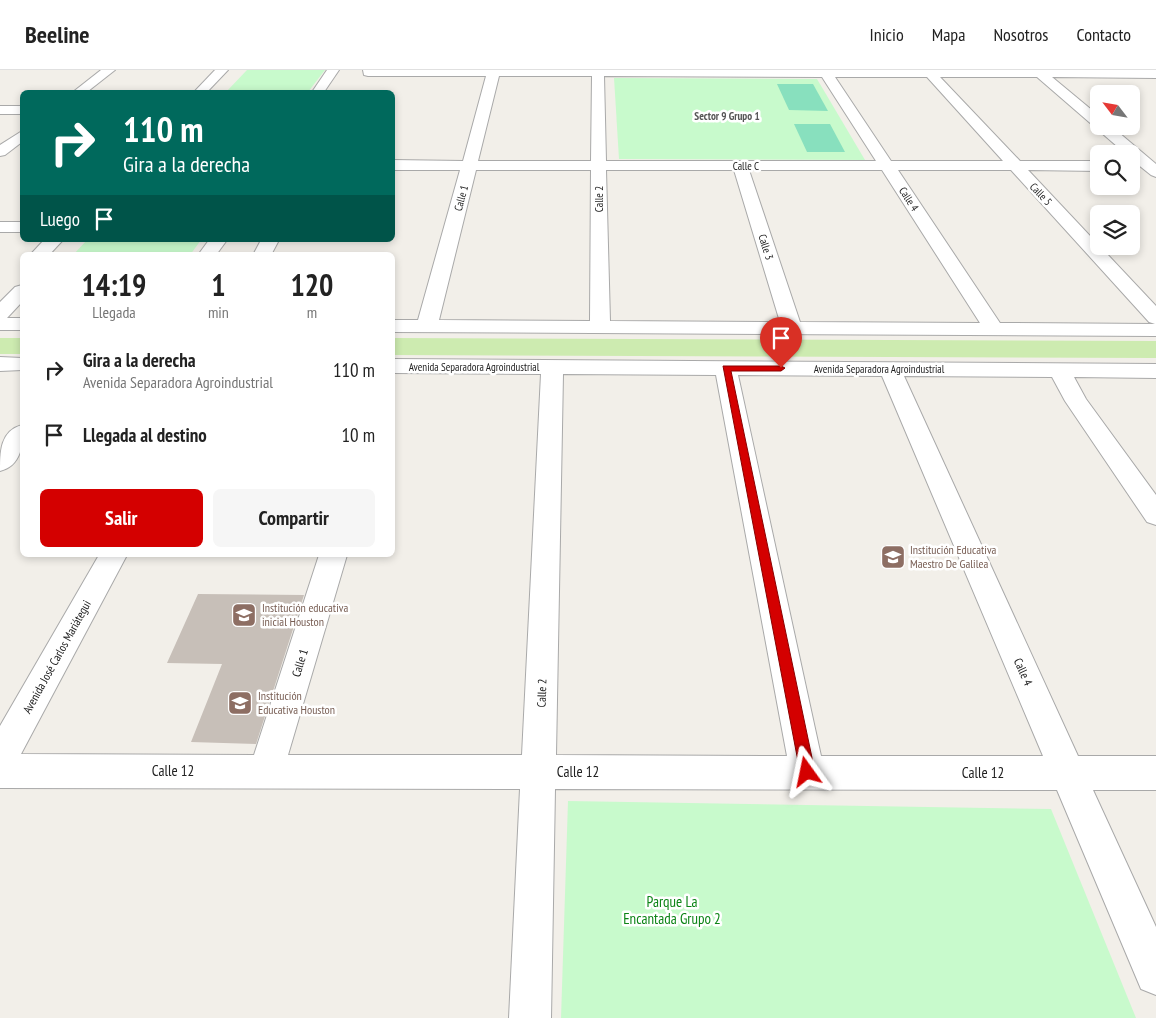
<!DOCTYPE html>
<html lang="es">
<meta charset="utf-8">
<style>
:root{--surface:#fff;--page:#f6f6f6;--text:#222;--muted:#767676;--line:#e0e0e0;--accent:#d40000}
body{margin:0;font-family:"PT Sans Narrow",sans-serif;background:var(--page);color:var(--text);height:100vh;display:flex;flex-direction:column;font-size:19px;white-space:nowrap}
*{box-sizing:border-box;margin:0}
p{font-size:16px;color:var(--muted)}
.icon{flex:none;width:28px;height:28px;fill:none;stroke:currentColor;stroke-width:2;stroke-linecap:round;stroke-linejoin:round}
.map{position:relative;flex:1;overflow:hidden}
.drawer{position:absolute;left:20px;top:182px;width:375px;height:305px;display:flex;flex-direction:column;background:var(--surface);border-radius:8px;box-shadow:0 2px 8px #0003}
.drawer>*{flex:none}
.hud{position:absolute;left:20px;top:20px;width:375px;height:152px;border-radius:8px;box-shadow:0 2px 8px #0003;background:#00695c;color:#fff;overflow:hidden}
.needle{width:32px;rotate:301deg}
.tools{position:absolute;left:1090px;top:15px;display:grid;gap:10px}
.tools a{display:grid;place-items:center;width:50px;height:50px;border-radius:8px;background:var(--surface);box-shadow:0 2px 8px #0003;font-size:25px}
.pin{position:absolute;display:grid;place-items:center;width:42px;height:42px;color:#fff;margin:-51px -21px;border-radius:50% 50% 50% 0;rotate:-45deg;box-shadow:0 0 5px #0007}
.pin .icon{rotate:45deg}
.me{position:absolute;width:55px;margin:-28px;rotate:348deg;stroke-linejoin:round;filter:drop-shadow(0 0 4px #0008)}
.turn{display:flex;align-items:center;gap:18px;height:105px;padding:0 20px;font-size:22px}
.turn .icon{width:65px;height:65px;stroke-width:2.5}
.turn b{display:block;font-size:35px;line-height:42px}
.then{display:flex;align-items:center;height:48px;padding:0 20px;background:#0003;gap:10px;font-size:19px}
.eta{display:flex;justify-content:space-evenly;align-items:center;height:85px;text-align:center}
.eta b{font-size:30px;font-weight:800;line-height:35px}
.action{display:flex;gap:10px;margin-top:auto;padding:10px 20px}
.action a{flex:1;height:58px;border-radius:8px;background:var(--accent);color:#fff;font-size:20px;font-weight:800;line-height:58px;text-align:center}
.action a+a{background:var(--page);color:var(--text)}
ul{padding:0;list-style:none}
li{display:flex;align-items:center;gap:15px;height:65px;padding:0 20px}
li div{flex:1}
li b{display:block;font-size:19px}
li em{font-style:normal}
header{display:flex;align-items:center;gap:30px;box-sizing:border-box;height:70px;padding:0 25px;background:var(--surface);border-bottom:1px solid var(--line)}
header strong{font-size:24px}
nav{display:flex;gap:28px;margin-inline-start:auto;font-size:18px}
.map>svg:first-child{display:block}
.grass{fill:#cdebb0}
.park{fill:#c8facc}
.pitch{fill:#88e0be}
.building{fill:#c7bfb8}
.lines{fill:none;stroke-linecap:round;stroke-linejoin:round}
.minor-casing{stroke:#a9a9a9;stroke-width:2}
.minor{fill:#fff;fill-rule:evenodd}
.route{fill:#d40000;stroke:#8a0000}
.labels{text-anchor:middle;stroke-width:5;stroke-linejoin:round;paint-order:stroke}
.far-neighbourhood-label{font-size:11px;font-weight:bold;fill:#555;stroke:#fff}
.far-street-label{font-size:11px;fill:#222;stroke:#fff}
.education-label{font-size:12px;fill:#785e54;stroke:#fff;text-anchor:start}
.street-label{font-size:12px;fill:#222;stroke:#fff}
.near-street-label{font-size:15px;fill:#222;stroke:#fff}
.near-park-label{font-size:15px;fill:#0c8416;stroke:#fff}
</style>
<header>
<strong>Beeline</strong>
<nav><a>Inicio</a><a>Mapa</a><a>Nosotros</a><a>Contacto</a></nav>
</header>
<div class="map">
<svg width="1156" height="948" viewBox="0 0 1156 948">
<rect width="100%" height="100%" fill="#f2efe9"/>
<g class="grass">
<rect x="0" y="268" width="22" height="16"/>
<path d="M 393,268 L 1156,271 L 1156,288 L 393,285 Z"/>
</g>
<g class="park">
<path d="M 247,0 L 325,0 L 308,22 L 226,22 Z"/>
<path d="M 614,8 L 817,9 L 865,90 L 619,89 Z"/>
<path d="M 87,170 L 201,170 L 190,185 L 73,185 Z"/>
<path d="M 568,731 L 1051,739 L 1136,948 L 561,948 Z"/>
</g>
<g class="pitch">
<path d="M 777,14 L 813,14 L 828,41 L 789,40 Z"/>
<path d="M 794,54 L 830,54 L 845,82 L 807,82 Z"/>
</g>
<path class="building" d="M 198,524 L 304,525 L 256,674 L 191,672 L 222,594 L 167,593 Z"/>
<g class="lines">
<defs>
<g id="minor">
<path d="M 101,0 L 115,0 L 87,22 L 73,22 Z"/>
<path d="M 215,0 L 228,0 L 207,22 L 194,22 Z"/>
<path d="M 327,0 L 339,0 L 324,22 L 312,22 Z"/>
<path d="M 363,0 L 1156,0 L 1156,8 L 1052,7 L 1099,46 L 1099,56 L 1111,56 L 1156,94 L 1156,107 L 1151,105 L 1131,89 L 1131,84 L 1126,84 L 1037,7 L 940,7 L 1020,91 L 1099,91 L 1099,101 L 1028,100 L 1156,236 L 1156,266 L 392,262 L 392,250 L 418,250 L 460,100 L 392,100 L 392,90 L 463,91 L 486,6 L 368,6 L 364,5 ZM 499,6 L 592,6 L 591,91 L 478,91 ZM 604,6 L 822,7 L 876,91 L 606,91 ZM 835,7 L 927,7 L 1003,91 L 891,91 ZM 476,100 L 591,100 L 590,251 L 439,250 ZM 606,100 L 734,100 L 780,252 L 610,251 ZM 749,100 L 882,100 L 980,253 L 800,252 ZM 898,100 L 1011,100 L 1149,252 L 1155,254 L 1000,253 Z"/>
<rect x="0" y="36" width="22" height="8"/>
<path d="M 22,61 L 22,72 L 5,85 L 0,86 L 0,75 Z"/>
<rect x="0" y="152" width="22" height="10"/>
<path d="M 44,170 L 63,170 L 49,185 L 30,185 Z"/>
<path d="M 209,170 L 227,170 L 216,185 L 198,185 Z"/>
<path d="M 261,170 L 279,170 L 271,185 L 253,185 Z"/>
<path d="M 22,215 L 22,232 L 7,248 L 22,248 L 22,260 L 0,260 L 0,232 L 15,217 Z"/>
<path d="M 0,287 L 22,288 L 22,300 L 0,301 Z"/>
<path d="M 392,289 L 1156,294 L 1156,308 L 1074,307 L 1086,329 L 1156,425 L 1156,455 L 1147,452 L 1065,331 L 1052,307 L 904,306 L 1078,686 L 1156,686 L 1156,720 L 1093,720 L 1156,857 L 1156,925 L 1141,919 L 1057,720 L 555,719 L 551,948 L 509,948 L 520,719 L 0,718 L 0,656 L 99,485 L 127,485 L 21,684 L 254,685 L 319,485 L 347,485 L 288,685 L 522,685 L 541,304 L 392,303 ZM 563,304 L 716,305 L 787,686 L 556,685 ZM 738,305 L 882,306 L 1043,686 L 821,686 Z"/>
<path d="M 22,355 C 24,374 21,396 0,401 C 0,382 0,361 22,355 Z"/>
</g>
</defs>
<use href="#minor" class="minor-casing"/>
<use href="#minor" class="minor"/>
</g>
<path class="route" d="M 723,296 L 781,296 L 785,298 L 781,301 L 731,301 L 815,702 L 812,707 L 807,709 L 802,707 L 800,702 Z"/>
<defs>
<symbol id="school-square" viewBox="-11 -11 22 22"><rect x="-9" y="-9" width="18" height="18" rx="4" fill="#8d6e63" stroke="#fff"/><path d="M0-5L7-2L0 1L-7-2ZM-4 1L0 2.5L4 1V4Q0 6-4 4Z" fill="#fff"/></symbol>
</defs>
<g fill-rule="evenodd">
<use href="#school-square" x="879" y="473" width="28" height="28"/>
<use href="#school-square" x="230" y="531" width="28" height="28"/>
<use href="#school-square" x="226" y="619" width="28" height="28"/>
</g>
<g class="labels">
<g class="far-neighbourhood-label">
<text x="727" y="50">Sector 9 Grupo 1</text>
</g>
<g class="far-street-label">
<text x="746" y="100">Calle C</text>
<text transform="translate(1041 124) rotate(47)" y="4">Calle 5</text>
<text transform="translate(461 128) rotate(-75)" y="4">Calle 1</text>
<text transform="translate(599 129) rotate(-90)" y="4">Calle 2</text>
<text transform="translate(909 129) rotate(57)" y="4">Calle 4</text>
<text transform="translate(766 177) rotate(72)" y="4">Calle 3</text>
<text x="474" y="301">Avenida Separadora Agroindustrial</text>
<text x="879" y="303">Avenida Separadora Agroindustrial</text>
</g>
<g class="education-label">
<text x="910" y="484">Institución Educativa<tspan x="910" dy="14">Maestro De Galilea</tspan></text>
<text x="262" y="542">Institución educativa<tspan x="262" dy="14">inicial Houston</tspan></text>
<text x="258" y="630">Institución<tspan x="258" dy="14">Educativa Houston</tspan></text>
</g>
<g class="street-label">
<text transform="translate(57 587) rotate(-61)" y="4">Avenida José Carlos Mariátegui</text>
<text transform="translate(300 593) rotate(-73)" y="4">Calle 1</text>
<text transform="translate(1023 602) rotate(66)" y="4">Calle 4</text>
<text transform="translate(542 623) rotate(-88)" y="4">Calle 2</text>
</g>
<g class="near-street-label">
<text x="173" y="706">Calle 12</text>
<text x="578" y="707">Calle 12</text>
<text x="983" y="708">Calle 12</text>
</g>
<g class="near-park-label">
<text x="672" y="837">Parque La<tspan x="672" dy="17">Encantada Grupo 2</tspan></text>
</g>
</g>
</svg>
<div class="tools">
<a><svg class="needle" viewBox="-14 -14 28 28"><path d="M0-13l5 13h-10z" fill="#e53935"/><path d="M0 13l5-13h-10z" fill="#767676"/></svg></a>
<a><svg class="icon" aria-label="search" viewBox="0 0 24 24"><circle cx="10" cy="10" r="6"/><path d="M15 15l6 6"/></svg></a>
<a><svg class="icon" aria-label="layers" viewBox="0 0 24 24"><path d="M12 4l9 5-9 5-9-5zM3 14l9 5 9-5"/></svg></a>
</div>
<div class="pin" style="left:781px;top:298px;background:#d93025"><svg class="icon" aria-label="arrive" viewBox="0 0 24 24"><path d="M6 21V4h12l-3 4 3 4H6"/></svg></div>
<svg class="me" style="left:807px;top:702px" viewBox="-20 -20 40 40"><path d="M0-17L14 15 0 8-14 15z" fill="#d40000" stroke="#fff" stroke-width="4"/></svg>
<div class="hud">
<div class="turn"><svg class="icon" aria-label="right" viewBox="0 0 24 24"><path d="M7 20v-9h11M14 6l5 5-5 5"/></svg><div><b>110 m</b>Gira a la derecha</div></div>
<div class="then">Luego<svg class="icon" aria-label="arrive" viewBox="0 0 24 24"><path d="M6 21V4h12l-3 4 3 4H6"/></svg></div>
</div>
<section class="drawer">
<div class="eta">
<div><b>14:19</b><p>Llegada</p></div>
<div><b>1</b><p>min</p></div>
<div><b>120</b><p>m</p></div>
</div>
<ul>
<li><svg class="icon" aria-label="right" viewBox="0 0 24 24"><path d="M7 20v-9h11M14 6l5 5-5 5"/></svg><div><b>Gira a la derecha</b><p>Avenida Separadora Agroindustrial</p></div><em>110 m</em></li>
<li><svg class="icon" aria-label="arrive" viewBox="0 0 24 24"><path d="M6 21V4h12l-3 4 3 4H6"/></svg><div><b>Llegada al destino</b></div><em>10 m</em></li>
</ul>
<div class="action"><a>Salir</a><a>Compartir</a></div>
</section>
</div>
